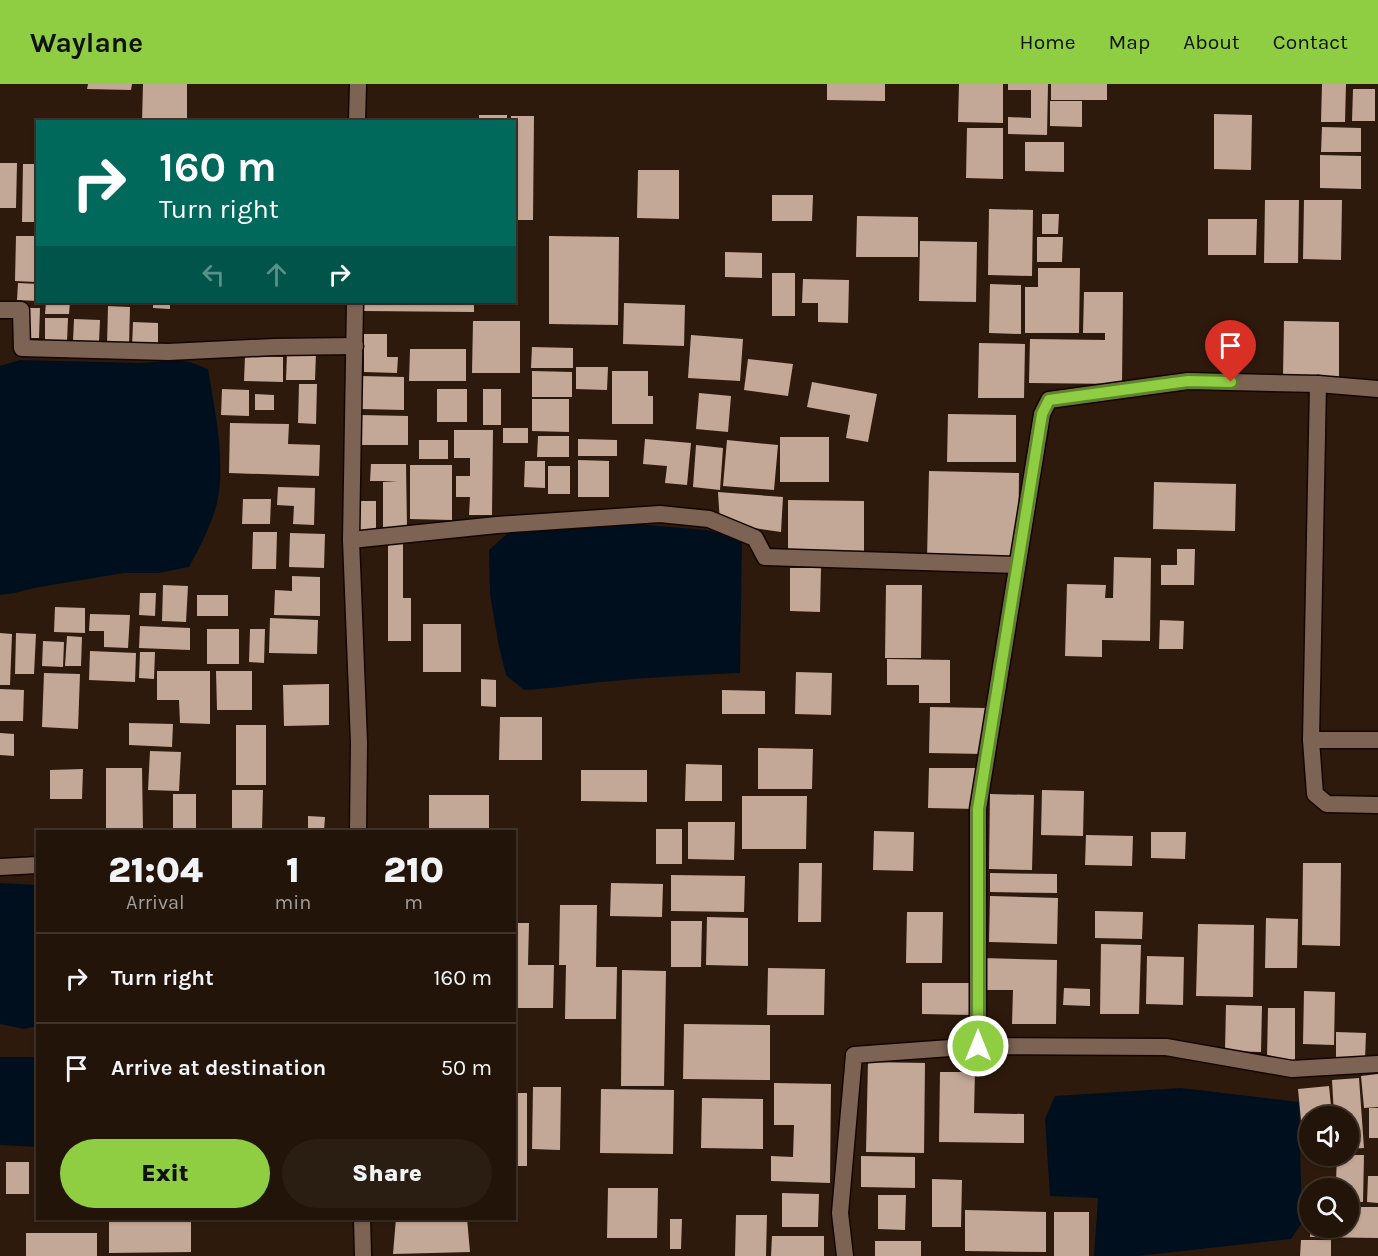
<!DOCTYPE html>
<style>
:root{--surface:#221409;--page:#2a1d12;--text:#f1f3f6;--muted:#a29e9c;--line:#3f332a;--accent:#8fcd42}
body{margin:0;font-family:Karla,sans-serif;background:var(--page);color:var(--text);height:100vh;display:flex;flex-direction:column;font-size:22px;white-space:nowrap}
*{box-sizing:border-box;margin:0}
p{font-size:20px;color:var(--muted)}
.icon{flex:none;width:33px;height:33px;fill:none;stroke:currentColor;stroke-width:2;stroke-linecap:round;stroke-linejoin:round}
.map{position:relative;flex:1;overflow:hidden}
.panel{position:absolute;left:36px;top:746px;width:480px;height:390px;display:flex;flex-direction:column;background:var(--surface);border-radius:0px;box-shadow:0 2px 4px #0004,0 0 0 2px var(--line)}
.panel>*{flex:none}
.guide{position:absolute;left:36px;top:36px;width:480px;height:183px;border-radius:0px;box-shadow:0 2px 4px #0004,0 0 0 2px var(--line);background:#00695c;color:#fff;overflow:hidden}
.tools{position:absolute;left:1299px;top:1022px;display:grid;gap:12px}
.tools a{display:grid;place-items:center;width:60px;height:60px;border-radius:50%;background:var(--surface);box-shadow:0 2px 4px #0004,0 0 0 2px var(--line);font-size:30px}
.pin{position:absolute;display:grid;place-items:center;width:51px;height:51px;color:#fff;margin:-62px -26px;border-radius:50% 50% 50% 0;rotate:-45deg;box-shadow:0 0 6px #0007}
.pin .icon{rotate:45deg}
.me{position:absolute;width:66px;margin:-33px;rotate:0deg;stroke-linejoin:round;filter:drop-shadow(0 0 4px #0008)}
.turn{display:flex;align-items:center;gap:21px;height:126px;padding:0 24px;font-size:27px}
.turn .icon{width:78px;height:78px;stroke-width:2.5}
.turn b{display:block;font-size:42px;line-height:51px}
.lanes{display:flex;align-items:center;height:57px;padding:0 24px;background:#0003;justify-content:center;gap:30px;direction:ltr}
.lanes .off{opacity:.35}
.eta{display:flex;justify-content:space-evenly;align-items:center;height:102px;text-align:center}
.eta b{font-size:36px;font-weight:800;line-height:42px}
.button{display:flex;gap:12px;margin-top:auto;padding:12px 24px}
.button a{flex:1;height:69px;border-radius:36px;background:var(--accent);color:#111;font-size:24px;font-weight:800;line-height:69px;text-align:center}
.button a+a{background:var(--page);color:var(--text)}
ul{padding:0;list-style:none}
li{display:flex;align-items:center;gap:18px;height:90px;padding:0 24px;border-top:2px solid var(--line)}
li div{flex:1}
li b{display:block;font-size:22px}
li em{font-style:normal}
header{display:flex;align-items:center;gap:36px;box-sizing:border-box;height:84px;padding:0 30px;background:var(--accent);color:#111}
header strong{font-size:28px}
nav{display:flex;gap:33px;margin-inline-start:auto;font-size:21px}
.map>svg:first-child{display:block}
.water{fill:#000f1e}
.building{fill:#c3a897}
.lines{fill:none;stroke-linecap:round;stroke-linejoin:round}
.minor-casing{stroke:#150500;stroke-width:19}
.minor{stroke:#7c6354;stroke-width:16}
.route-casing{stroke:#5d852b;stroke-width:15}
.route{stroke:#8fcd42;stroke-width:10}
</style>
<header>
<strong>Waylane</strong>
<nav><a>Home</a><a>Map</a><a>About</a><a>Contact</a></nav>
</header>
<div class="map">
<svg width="1378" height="1172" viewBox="0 0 1378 1172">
<rect width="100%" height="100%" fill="#2e1a0c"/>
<g class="water">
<path d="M 20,276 L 141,279 L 176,276 L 190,278 L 208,285 C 215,327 226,377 217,419 C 211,442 200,463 189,483 L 158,489 L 124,489 L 34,504 L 15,509 L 0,511 L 0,282 Z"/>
<path d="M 636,440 L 706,446 L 742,455 L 740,589 C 694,591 648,593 602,598 C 576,600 550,605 524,606 L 506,591 L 499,563 L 490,510 L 489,466 L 510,447 Z"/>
<path d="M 0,799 L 37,801 L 37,942 L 24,945 L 0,940 Z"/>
<path d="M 0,973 L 37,973 L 37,1063 L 0,1061 Z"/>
<path d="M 1181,1004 L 1299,1018 L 1302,1139 L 1291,1155 L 1138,1172 L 1094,1172 L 1098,1114 L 1050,1112 L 1045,1035 L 1055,1012 Z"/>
</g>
<g class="building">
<path d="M 88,0 L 132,0 L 131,6 L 87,5 Z"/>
<path d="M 143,0 L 187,0 L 187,38 L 142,38 Z"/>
<path d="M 827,0 L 885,0 L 885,17 L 827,16 Z"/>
<path d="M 959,0 L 1003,0 L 1003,39 L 958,38 Z"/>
<path d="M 1008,0 L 1048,0 L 1047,51 L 1008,50 L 1008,33 L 1031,34 L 1031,6 L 1008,6 Z"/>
<rect x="1051" y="0" width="56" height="16"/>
<path d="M 1322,0 L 1346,0 L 1345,38 L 1321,38 Z"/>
<path d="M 1353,5 L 1375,5 L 1375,37 L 1352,37 Z"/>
<path d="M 1050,17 L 1082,17 L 1082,43 L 1050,42 Z"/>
<path d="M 1214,30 L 1252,31 L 1251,86 L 1214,85 Z"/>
<rect x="479" y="31" width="28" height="7"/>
<path d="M 511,32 L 534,32 L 533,136 L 514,136 L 514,38 L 511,38 Z"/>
<path d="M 1322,43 L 1361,44 L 1361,68 L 1321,68 Z"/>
<path d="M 967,44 L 1003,44 L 1003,95 L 966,94 Z"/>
<path d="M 1025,58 L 1064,58 L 1064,88 L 1025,87 Z"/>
<path d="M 1320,71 L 1361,72 L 1361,105 L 1320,104 Z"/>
<path d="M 0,79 L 17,79 L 16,124 L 0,124 Z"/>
<path d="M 23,80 L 38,80 L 37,138 L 22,138 Z"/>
<path d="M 638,86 L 679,86 L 679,135 L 637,134 Z"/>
<path d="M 772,111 L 813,111 L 812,137 L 772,137 Z"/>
<path d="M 1265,116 L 1299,116 L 1298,179 L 1264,179 Z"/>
<path d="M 1304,116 L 1342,116 L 1341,176 L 1303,175 Z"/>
<path d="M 989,125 L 1033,126 L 1032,192 L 988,191 Z"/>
<path d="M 1042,130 L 1059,130 L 1058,150 L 1042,150 Z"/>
<path d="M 857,132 L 918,133 L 918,173 L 856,173 Z"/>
<path d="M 1208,135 L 1257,135 L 1256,171 L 1208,171 Z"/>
<path d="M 16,152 L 37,152 L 36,198 L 15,197 Z"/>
<path d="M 549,152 L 619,153 L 618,241 L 549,240 Z"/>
<path d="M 1037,153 L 1063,153 L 1062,178 L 1037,178 Z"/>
<path d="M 920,157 L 977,158 L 976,218 L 919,217 Z"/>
<path d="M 725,168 L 762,169 L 762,194 L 725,193 Z"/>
<path d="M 1038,184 L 1080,184 L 1079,249 L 1025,249 L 1025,203 L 1038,203 Z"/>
<rect x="772" y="189" width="23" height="43"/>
<path d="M 803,195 L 849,196 L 848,239 L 818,238 L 818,219 L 802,219 Z"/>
<path d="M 18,199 L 38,200 L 38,217 L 17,216 Z"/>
<path d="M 990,200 L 1021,201 L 1021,250 L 989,249 Z"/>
<path d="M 1084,208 L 1123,208 L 1122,300 L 1029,299 L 1030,255 L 1105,256 L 1105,249 L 1083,249 Z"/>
<path d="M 46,218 L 70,218 L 69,230 L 45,230 Z"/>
<path d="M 153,218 L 170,218 L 170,225 L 153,224 Z"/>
<path d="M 364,218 L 474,218 L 474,228 L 364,227 Z"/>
<path d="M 624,219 L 685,221 L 684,262 L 623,260 Z"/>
<path d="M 108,222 L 130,223 L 129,263 L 107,262 Z"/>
<path d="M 29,224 L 40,224 L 39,254 L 28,254 Z"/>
<path d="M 45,234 L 68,234 L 67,258 L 45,257 Z"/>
<path d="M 74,235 L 100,236 L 99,258 L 73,258 Z"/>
<path d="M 473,237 L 520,237 L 520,289 L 472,289 Z"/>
<path d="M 1284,237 L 1339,238 L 1339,293 L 1283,292 Z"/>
<path d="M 133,238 L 158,239 L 158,264 L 132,263 Z"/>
<path d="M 364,250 L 387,250 L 387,273 L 398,273 L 397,289 L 364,288 Z"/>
<path d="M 691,251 L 743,255 L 740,297 L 688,294 Z"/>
<path d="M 979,259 L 1025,260 L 1024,314 L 978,314 Z"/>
<path d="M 532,263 L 573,264 L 573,284 L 531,284 Z"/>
<path d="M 410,265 L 466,265 L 466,297 L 409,297 Z"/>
<path d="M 287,269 L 316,269 L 315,296 L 286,296 Z"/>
<path d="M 245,272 L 283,273 L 283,298 L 244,297 Z"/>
<path d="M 748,275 L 793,280 L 788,312 L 744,306 Z"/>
<path d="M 576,283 L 608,283 L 607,306 L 576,305 Z"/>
<path d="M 532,287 L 572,288 L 572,313 L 532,313 Z"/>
<path d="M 612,287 L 648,287 L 648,312 L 653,312 L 653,340 L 612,340 Z"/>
<path d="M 361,292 L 404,293 L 404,326 L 361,325 Z"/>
<path d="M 812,298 L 877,310 L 868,358 L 846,354 L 850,331 L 807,323 Z"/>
<path d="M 299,300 L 317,300 L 316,340 L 298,339 Z"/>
<path d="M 222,305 L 249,306 L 249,332 L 221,331 Z"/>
<rect x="437" y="305" width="30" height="33"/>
<rect x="483" y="305" width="18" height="36"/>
<path d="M 699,309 L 731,312 L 728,348 L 696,345 Z"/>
<path d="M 255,310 L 274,311 L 274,326 L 255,326 Z"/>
<path d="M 532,315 L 569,315 L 569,348 L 532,347 Z"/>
<path d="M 948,330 L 1016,331 L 1016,378 L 947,378 Z"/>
<path d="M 360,331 L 408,332 L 408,361 L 360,361 Z"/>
<path d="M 230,339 L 289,340 L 288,360 L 320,361 L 319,392 L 229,389 Z"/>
<rect x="503" y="344" width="25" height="15"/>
<path d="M 454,346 L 493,346 L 492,431 L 469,431 L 470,413 L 456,413 L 456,392 L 470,392 L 470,374 L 454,374 Z"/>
<path d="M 538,352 L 569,352 L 569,373 L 537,373 Z"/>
<rect x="780" y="353" width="49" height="45"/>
<path d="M 578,355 L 617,356 L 617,372 L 578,372 Z"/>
<path d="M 645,355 L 691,359 L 687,401 L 665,399 L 667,382 L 643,380 Z"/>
<rect x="419" y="356" width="29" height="19"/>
<path d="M 727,356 L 778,361 L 774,406 L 723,402 Z"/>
<path d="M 696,361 L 723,364 L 720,406 L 693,403 Z"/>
<path d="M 578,376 L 609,377 L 609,413 L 578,413 Z"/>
<path d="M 525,377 L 545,377 L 545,404 L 524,403 Z"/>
<path d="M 371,380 L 406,380 L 407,444 L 383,444 L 383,398 L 398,397 L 370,397 Z"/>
<path d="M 410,381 L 452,381 L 452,436 L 410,435 Z"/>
<rect x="548" y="382" width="22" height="28"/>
<path d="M 929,387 L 1019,389 L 1018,476 L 927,475 Z"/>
<path d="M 1154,398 L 1236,400 L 1235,447 L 1153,445 Z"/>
<path d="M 278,403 L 315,404 L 314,441 L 293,440 L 294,422 L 277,421 Z"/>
<path d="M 718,408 L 783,413 L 781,448 L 720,439 Z"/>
<path d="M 243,415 L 271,415 L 270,440 L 242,440 Z"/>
<path d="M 788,416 L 864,417 L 864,467 L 788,466 Z"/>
<rect x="360" y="417" width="16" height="30"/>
<path d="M 253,448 L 277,448 L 276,485 L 252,485 Z"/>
<path d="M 290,449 L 325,450 L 324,484 L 289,483 Z"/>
<path d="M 388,460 L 403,460 L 403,514 L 411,514 L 411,557 L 388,557 Z"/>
<path d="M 1177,465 L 1195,465 L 1194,501 L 1161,501 L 1161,481 L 1177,481 Z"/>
<path d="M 1114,473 L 1151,474 L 1150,557 L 1102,556 L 1102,573 L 1065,572 L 1067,500 L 1106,501 L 1105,514 L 1113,514 Z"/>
<path d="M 790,484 L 821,484 L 820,528 L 790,527 Z"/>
<path d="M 292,492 L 320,493 L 320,532 L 274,531 L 275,506 L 292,507 Z"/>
<path d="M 163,501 L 188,502 L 186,538 L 162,537 Z"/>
<path d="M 886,501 L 922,501 L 921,574 L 885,574 Z"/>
<path d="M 140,509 L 156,509 L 155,532 L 139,531 Z"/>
<rect x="197" y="511" width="31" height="21"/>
<path d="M 55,523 L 85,524 L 85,549 L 54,548 Z"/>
<path d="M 90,530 L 130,531 L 128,564 L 104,563 L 104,547 L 89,547 Z"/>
<path d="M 270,534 L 318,536 L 317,570 L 269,569 Z"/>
<path d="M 1160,536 L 1184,537 L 1183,565 L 1159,565 Z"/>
<rect x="423" y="540" width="38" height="48"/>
<path d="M 140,542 L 190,544 L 190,566 L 139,564 Z"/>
<rect x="207" y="545" width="32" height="35"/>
<path d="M 250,545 L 265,545 L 264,579 L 249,578 Z"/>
<path d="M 0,549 L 12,550 L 10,601 L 0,601 Z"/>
<path d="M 16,549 L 36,550 L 34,590 L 15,590 Z"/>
<path d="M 67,552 L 82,553 L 81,582 L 65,582 Z"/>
<path d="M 43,557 L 64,558 L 63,583 L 42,582 Z"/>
<path d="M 90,567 L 136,569 L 135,598 L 89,596 Z"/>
<path d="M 140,568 L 155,568 L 154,595 L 139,594 Z"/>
<path d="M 887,575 L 950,576 L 950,619 L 919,619 L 919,601 L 887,601 Z"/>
<path d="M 157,587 L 210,587 L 210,640 L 180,639 L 179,616 L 157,616 Z"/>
<path d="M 216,587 L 252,587 L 252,626 L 217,626 Z"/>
<path d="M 796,588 L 832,589 L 831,631 L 795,630 Z"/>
<path d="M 44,589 L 80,590 L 78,645 L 42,643 Z"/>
<path d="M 481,595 L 496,596 L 496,623 L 481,622 Z"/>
<path d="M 329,600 L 329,641 L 284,642 L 283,601 Z"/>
<path d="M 0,605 L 24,606 L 23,637 L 0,637 Z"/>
<path d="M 722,606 L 765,607 L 765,630 L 722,630 Z"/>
<path d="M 930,623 L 985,624 L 985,670 L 929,669 Z"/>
<path d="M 500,633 L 542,633 L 542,676 L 499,676 Z"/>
<path d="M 129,639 L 173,640 L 172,663 L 129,661 Z"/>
<rect x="236" y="641" width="30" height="60"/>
<path d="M 0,649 L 14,650 L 14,672 L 0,671 Z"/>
<path d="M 758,664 L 813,665 L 812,705 L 758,705 Z"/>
<path d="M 150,667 L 181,668 L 179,707 L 148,706 Z"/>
<path d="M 686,680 L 722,681 L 722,717 L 685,717 Z"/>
<path d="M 106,684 L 142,684 L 143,747 L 106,747 Z"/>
<path d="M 929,684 L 977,684 L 977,725 L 928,724 Z"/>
<path d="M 83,685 L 82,715 L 50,715 L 50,686 Z"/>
<path d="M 581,686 L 647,686 L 647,718 L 581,717 Z"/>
<path d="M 232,706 L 263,706 L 262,747 L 232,747 Z"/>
<path d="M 1042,706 L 1084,707 L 1083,752 L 1041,751 Z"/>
<rect x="173" y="710" width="23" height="37"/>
<path d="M 990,710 L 1034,711 L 1032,786 L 989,785 Z"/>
<rect x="429" y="711" width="60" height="36"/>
<path d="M 742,712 L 807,712 L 806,765 L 742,765 Z"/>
<path d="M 308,732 L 325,733 L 324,747 L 308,747 Z"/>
<path d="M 688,738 L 735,738 L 734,776 L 688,775 Z"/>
<rect x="656" y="745" width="26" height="35"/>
<path d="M 874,747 L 914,748 L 913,787 L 873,786 Z"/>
<path d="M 1151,748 L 1186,748 L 1185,775 L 1151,774 Z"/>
<path d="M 1086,751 L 1133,752 L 1132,782 L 1085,781 Z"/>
<path d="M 799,779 L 822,779 L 821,838 L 798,838 Z"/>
<path d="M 1303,779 L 1341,779 L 1340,862 L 1302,861 Z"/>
<path d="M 990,789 L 1057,790 L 1057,809 L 990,808 Z"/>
<path d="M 671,791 L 745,792 L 744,828 L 671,827 Z"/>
<path d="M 611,799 L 663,800 L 662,833 L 610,832 Z"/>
<path d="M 990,812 L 1058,814 L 1057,860 L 989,858 Z"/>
<path d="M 560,821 L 597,821 L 596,883 L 617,883 L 616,935 L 565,935 L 566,881 L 559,881 Z"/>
<path d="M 1095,827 L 1143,828 L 1142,855 L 1095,854 Z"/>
<path d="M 907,828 L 943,828 L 942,879 L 906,879 Z"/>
<path d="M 707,833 L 748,834 L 748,882 L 706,881 Z"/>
<path d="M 1266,834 L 1298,835 L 1297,884 L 1265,884 Z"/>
<path d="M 671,837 L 702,837 L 701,883 L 671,883 Z"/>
<path d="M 514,839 L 529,839 L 528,881 L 554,881 L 553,924 L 514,924 Z"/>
<path d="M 1198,840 L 1254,841 L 1253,913 L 1196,912 Z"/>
<path d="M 1101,860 L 1141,861 L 1139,930 L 1100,930 Z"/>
<path d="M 1147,872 L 1184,873 L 1183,921 L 1146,920 Z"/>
<path d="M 982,874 L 1057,876 L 1056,940 L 1012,940 L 1013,906 L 981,906 Z"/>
<path d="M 768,884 L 825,885 L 824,931 L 767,931 Z"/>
<path d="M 622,886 L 666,887 L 664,1002 L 621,1002 Z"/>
<path d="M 922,899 L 970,899 L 970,931 L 922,930 Z"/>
<path d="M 1064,904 L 1090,905 L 1090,922 L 1063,921 Z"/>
<path d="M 1304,907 L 1335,908 L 1334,961 L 1303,960 Z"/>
<path d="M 1226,921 L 1262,922 L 1261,968 L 1225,967 Z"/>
<path d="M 1268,924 L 1295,924 L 1295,976 L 1267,975 Z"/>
<path d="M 684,940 L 770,941 L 770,996 L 683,995 Z"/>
<path d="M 1336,948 L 1366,949 L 1365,976 L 1336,976 Z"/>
<path d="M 868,978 L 925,979 L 924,1069 L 866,1068 Z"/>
<path d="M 940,988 L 975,988 L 974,1029 L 1024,1030 L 1024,1059 L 939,1058 Z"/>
<path d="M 1378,990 L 1378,1023 L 1364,1024 L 1361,992 Z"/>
<path d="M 1359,994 L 1364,1064 L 1348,1065 L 1348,1032 L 1346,1032 L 1345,1030 L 1334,1031 L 1332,996 Z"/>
<path d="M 774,999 L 831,1000 L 830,1099 L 771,1097 L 771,1072 L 793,1073 L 794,1041 L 774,1041 Z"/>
<path d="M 1329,1002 L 1332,1032 L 1310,1032 L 1310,1035 L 1301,1036 L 1298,1005 Z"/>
<path d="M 533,1003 L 561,1003 L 560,1066 L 532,1065 Z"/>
<path d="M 601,1005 L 674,1006 L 673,1070 L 600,1069 Z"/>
<rect x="514" y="1009" width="13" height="73"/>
<path d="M 702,1014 L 763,1015 L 763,1065 L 701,1064 Z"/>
<rect x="1369" y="1024" width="9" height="30"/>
<path d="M 1310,1039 L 1310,1064 L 1302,1065 L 1300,1040 Z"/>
<path d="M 1337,1071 L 1364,1071 L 1363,1118 L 1348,1118 L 1348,1104 L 1318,1104 L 1318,1098 L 1336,1098 Z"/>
<path d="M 861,1072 L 915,1073 L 915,1104 L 861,1103 Z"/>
<rect x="6" y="1078" width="23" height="32"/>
<path d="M 1368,1092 L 1378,1092 L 1378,1119 L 1367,1118 Z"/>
<path d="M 932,1095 L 962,1096 L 961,1143 L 932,1143 Z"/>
<path d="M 608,1104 L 658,1104 L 657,1154 L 607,1154 Z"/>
<path d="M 782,1109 L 819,1110 L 818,1143 L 782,1143 Z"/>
<path d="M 878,1111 L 906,1111 L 905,1146 L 878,1145 Z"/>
<path d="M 1348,1123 L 1378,1123 L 1378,1154 L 1310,1153 L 1311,1143 L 1348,1143 Z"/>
<path d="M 965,1126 L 1046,1128 L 1046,1168 L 965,1167 Z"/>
<rect x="1054" y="1128" width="35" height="44"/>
<path d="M 736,1131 L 767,1131 L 766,1172 L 735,1172 Z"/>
<path d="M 109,1134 L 191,1134 L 191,1168 L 109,1169 Z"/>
<path d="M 396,1134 L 467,1134 L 470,1168 L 393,1170 Z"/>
<path d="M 670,1135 L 682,1135 L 681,1165 L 670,1165 Z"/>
<rect x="26" y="1149" width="71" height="23"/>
<path d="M 772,1152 L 824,1152 L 824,1172 L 771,1172 Z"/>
<path d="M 1301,1156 L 1331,1156 L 1331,1172 L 1300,1172 Z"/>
<rect x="875" y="1157" width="46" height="15"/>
</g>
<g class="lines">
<defs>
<g id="minor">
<path d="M 357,38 L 358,0"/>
<path d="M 355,218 L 351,456 L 359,659 L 358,747"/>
<path d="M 0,226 L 21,226 L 22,264 L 168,268 L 274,263 L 355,262"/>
<path d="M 1318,300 L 1311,656 L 1315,710 L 1327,720 L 1378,721"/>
<path d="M 351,456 L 497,441 L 660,430 L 709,435 L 755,454 L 765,473 L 1017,481"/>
<path d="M 1311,656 L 1378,656"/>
<path d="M 0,783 L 38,781"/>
<path d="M 978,962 L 978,725 L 1042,330 L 1049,316 L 1188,297 L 1318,300 L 1378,305"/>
<path d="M 362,1134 L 363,1172"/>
<path d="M 845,1172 L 840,1129 L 854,971 L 978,962 L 1166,963 L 1292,985 L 1378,980"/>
</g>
</defs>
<use href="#minor" class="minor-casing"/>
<use href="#minor" class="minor"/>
</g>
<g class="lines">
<defs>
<path id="route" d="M 978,962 L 978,725 L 1042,330 L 1049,316 L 1188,297 L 1231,298"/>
</defs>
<use href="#route" class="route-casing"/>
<use href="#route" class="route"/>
</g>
</svg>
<div class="tools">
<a><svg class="icon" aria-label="sound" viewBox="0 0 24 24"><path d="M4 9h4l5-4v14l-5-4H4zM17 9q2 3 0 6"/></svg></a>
<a><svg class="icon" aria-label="search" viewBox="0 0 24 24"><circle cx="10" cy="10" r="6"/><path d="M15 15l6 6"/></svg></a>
</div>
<div class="pin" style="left:1231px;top:298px;background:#d93025"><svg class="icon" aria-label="arrive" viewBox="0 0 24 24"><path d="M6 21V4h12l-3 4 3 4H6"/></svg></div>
<svg class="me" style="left:978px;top:962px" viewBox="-20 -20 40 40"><circle r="17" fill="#8fcd42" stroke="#fff" stroke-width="3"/><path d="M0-11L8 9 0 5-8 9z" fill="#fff"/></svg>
<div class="guide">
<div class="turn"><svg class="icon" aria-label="right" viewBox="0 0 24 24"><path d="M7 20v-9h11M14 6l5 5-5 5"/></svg><div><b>160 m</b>Turn right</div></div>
<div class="lanes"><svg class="icon off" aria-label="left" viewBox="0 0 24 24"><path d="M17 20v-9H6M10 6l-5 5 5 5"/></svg><svg class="icon off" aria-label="ahead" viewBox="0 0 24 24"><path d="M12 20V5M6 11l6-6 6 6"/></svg><svg class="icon" aria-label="right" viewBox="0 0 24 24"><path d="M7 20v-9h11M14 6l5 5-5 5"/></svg></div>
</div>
<section class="panel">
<div class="eta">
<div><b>21:04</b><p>Arrival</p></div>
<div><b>1</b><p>min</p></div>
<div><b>210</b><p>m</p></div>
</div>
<ul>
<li><svg class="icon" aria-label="right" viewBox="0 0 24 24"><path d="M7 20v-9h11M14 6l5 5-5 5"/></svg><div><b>Turn right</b></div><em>160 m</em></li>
<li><svg class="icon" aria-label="arrive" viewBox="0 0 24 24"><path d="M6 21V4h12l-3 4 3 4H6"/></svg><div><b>Arrive at destination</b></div><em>50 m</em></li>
</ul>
<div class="button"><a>Exit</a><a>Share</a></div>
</section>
</div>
